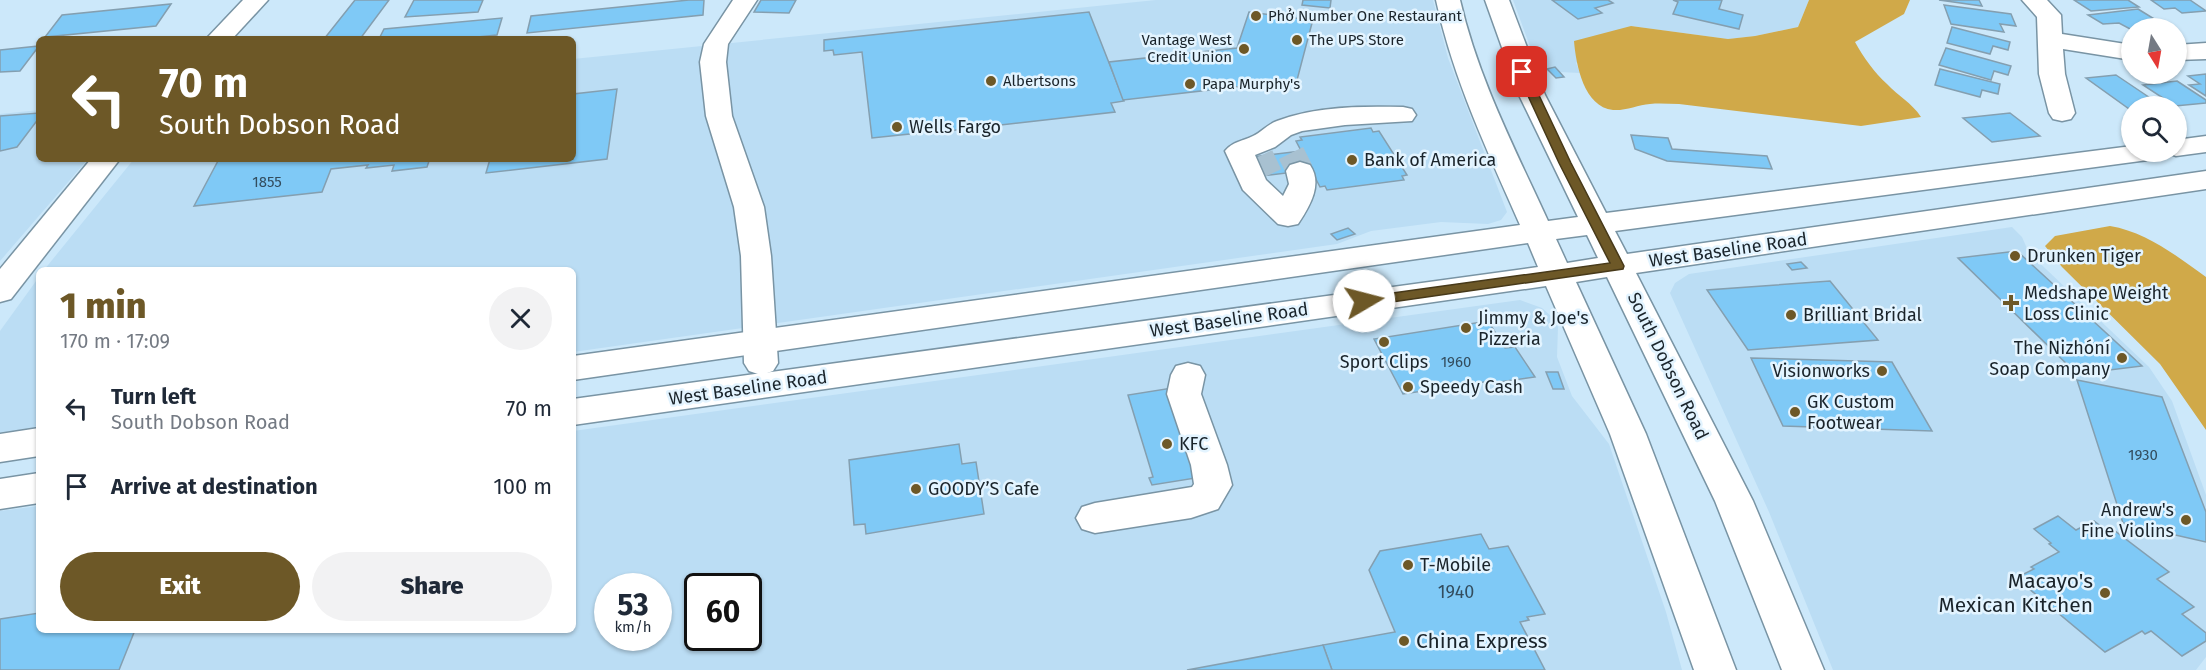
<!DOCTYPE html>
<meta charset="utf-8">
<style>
:root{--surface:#fff;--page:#f2f2f3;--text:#1f2937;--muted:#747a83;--accent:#6d5827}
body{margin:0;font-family:"Fira Sans",sans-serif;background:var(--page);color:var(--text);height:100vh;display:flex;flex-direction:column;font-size:22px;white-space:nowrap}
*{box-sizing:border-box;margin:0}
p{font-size:20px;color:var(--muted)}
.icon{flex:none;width:33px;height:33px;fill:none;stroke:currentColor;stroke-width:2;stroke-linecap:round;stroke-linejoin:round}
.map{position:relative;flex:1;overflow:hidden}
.panel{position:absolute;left:36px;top:267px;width:540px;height:366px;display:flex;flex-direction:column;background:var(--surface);border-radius:9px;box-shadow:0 2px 4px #0004}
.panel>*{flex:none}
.guide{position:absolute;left:36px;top:36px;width:540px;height:126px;border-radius:9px;box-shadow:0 2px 4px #0004;background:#6d5827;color:#fff;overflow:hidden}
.needle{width:39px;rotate:169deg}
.buttons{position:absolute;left:2121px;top:18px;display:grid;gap:12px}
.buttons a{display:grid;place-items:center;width:66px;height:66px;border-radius:50%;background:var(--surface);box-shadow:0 2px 4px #0004;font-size:30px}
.speed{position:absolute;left:594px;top:573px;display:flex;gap:12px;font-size:30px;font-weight:700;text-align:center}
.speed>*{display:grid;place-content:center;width:78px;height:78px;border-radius:50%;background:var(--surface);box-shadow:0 2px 4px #0004;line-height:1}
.speed small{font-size:15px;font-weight:400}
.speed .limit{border:3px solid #111;border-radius:9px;background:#fff;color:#111}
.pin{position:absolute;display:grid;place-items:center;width:51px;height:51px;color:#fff;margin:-26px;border-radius:12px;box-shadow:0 3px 9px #0006}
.me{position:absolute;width:66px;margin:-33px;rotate:82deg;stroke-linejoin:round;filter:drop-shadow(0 0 4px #0008)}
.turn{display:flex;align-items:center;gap:21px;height:126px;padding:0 24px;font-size:27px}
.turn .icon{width:78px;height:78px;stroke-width:2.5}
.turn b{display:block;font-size:42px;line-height:51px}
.round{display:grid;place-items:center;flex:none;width:63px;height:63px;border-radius:32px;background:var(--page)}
.overview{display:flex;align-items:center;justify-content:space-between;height:102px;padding:0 24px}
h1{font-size:36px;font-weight:800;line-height:45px;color:var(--accent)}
.primary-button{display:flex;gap:12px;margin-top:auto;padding:12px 24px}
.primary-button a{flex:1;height:69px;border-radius:36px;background:var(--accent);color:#fff;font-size:24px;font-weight:800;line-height:69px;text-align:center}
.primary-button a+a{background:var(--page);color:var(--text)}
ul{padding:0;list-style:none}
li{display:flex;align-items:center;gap:18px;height:78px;padding:0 24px}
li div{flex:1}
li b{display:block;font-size:22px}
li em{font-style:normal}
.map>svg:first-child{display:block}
.built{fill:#bbddf4;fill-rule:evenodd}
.water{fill:#d0a949}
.building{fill:#7fc9f6;stroke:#849fb0;stroke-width:1.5}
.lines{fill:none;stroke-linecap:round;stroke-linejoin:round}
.minor-tunnel{stroke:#a8c1d1;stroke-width:27;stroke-dasharray:27 14;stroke-linecap:butt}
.minor-casing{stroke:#7994a4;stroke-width:3}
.major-casing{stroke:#7994a4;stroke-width:3}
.minor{fill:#fff;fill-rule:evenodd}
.major{fill:#fff;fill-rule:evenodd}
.route{fill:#6d5827;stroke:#473919;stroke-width:1.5}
.poi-dot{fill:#6d5827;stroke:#e3f4ff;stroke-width:2}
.labels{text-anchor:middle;stroke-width:5;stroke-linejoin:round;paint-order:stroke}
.far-poi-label{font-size:15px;fill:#1a242b;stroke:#e3f4ff;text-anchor:start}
.number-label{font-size:15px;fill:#334d5e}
.poi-label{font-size:18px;fill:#1a242b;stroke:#e3f4ff;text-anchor:start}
.street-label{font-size:18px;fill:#1a242b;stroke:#e3f4ff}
.near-number-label{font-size:18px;fill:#334d5e}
.near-poi-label{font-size:21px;fill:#1a242b;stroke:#e3f4ff;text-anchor:end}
</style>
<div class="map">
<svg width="2206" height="670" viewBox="0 0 2206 670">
<rect width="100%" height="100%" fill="#cce8fa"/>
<g class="built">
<path d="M 1156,0 L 1433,0 L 1448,58 L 1507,212 L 1501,220 L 1488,224 L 1441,222 L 1371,231 L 1337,244 L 573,352 L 573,270 L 44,270 L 134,159 L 573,159 L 573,59 Z"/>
<path d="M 1513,0 L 1809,0 L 1798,27 L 1755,36 L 1728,39 L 1631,26 L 1576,63 L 1580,73 L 1539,71 Z"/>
<path d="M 39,110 L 39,159 L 88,159 L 0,261 L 0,114 Z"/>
<path d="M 2012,227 L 2022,237 L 2029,253 L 2149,367 L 2172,401 L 2206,495 L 2206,657 L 2196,670 L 1833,670 L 1769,512 L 1670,293 L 1675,283 L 1689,274 Z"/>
<path d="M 39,277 L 39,427 L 0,433 L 0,331 Z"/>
<path d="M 1520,300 L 1542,308 L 1552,317 L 1558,327 L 1557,357 L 1572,396 L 1609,444 L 1666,612 L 1682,670 L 0,670 L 0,511 L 39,506 L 39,630 L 573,630 L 573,431 ZM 608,586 L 658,586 L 658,638 L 608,638 ZM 698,586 L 748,586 L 748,638 L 698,638 Z"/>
</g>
<g class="water">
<path d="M 1809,0 L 1910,0 L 1904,14 L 1855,42 C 1864,58 1874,72 1887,84 C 1898,96 1912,103 1921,117 L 1861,126 L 1679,104 C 1669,104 1660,103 1650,104 C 1638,105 1625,111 1613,110 C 1584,107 1576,65 1574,41 L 1631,26 L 1728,39 L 1755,36 L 1798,27 Z"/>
<path d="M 2110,226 C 2146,232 2177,256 2206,277 L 2206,430 L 2160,364 L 2062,267 L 2045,246 L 2055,236 Z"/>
</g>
<g class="building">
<path d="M 355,0 L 389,0 L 360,39 L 324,39 Z"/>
<path d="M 414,0 L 483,0 L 478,12 L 405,17 Z"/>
<path d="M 689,0 L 704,0 L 703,15 L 527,33 L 531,16 Z"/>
<path d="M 761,0 L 796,0 L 789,13 L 754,12 Z"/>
<path d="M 1303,0 L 1331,0 L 1330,8 L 1302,5 Z"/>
<path d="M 1552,0 L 1608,0 L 1613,3 L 1595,8 L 1602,13 L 1578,19 Z"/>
<path d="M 1673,0 L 1722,0 L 1719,9 L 1743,15 L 1739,29 L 1673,14 L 1678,2 Z"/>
<path d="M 1979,0 L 1982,6 L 1939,0 Z"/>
<path d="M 2074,0 L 2128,0 L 2139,7 L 2091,11 Z"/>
<path d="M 2151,0 L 2190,0 L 2206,11 L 2182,13 L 2175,8 L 2164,9 Z"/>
<path d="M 171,4 L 156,26 L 45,37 L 62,15 Z"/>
<path d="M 1944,5 L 2011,14 L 2016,26 L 2000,24 L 2004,32 L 1951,24 Z"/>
<path d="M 2138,9 L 2169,28 L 2132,28 L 2132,30 L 2119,23 L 2103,24 L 2088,15 Z"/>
<path d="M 1089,12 L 1124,101 L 1111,103 L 1115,112 L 939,132 L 937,123 L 918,125 L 919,133 L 872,138 L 862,52 L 834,55 L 833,50 L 824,51 L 824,40 L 833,39 Z"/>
<path d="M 1249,12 L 1302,19 L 1302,21 L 1312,23 L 1297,80 L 1123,100 L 1109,62 L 1237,48 Z"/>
<path d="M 502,18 L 497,35 L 458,39 L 379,39 L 384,29 Z"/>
<path d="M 1952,27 L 2010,42 L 2008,50 L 1993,46 L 1990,54 L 1947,43 Z"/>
<path d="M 39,46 L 20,71 L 0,72 L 0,50 Z"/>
<path d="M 1946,48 L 2011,66 L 2008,75 L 1994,71 L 1991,80 L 1939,65 Z"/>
<path d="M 1555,67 L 1564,77 L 1556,78 L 1547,69 Z"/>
<path d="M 1940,69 L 2000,84 L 1998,94 L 1982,90 L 1980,97 L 1935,85 Z"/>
<path d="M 2206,74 L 2206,96 L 2189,85 L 2200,84 L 2188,76 Z"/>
<path d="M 2116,75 L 2162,106 L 2132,106 L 2132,111 L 2086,78 Z"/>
<path d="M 2177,81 L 2206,100 L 2206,103 L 2175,106 L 2143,85 Z"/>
<path d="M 617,89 L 607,159 L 486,173 L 490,159 L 573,159 L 573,94 Z"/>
<path d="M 39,113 L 39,118 L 17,147 L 0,151 L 0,116 Z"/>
<path d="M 2010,113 L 2040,136 L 1992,142 L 1963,118 Z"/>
<path d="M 1371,128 L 1373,132 L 1379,131 L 1407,175 L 1402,176 L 1404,180 L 1327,190 L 1325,186 L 1320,187 L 1296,141 L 1302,140 L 1300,137 Z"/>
<path d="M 1631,135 L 1668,138 L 1672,149 L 1767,156 L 1772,169 L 1667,161 L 1635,149 Z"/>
<path d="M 1301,151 L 1311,170 L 1261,176 L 1252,157 Z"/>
<path d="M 219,159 L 452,159 L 429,161 L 427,167 L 392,171 L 394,165 L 366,168 L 368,165 L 331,169 L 322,192 L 194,206 Z"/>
<path d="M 1348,228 L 1355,234 L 1337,240 L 1331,234 Z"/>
<path d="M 2017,251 L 2142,366 L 2077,374 L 1958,258 Z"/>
<path d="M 1801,262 L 1807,268 L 1792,270 L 1787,264 Z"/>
<path d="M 1830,281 L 1878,340 L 1748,350 L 1707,290 Z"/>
<path d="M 1488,321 L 1505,348 L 1515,347 L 1535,377 L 1492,383 L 1491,381 L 1403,394 L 1374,339 Z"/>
<path d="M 1751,358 L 1892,362 L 1932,431 L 1783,426 Z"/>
<path d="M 1546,372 L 1558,372 L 1564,389 L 1553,389 Z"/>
<path d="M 2077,380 L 2162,397 L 2206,512 L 2206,542 L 2123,523 Z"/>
<path d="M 1172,388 L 1202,477 L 1152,485 L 1149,478 L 1153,477 L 1128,395 Z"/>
<path d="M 959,444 L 962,464 L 976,462 L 984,514 L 866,534 L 865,524 L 854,525 L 849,460 Z"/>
<path d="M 2058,516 L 2076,530 L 2094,521 L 2107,531 L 2111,528 L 2169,572 L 2157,579 L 2194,607 L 2182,614 L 2206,633 L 2206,641 L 2182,656 L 2151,631 L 2145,634 L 2142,631 L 2105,652 L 2016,578 L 2034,569 L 2031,567 L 2059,552 L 2049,544 L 2051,543 L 2034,529 Z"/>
<path d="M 1481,534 L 1489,549 L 1508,546 L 1545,614 L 1527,617 L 1529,620 L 1520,622 L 1545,670 L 1332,670 L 1323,645 L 1395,632 L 1369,570 L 1380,551 Z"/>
<path d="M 39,613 L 39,630 L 135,630 L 119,670 L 0,670 L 0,619 Z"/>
<path d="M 1323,645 L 1332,670 L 1187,670 Z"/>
</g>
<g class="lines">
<g class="minor-tunnel">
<path d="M 1291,153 L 1300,171"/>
<path d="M 1260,156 L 1269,175"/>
</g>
<defs>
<g id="minor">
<path d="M 243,0 L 268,0 L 232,39 L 206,39 Z"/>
<path d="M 733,0 L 757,0 L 728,44 L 726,62 L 732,116 L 764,207 L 771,256 L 778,363 L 773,371 L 761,375 L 749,371 L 744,363 L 741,256 L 734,207 L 706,116 L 700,62 L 704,44 Z"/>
<path d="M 2022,0 L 2047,0 L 2061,15 L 2062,34 L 2132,45 L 2132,60 L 2063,49 L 2065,74 L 2075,113 L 2071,119 L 2062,121 L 2053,119 L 2049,113 L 2039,74 L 2037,17 Z"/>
<path d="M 2206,43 L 2206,59 L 2176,60 L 2176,45 Z"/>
<path d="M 1403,107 L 1412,109 L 1416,115 L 1412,121 L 1345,125 L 1302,131 L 1291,135 L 1275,147 L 1255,155 L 1266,180 L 1283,196 L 1289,184 L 1286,171 L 1290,165 L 1300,162 L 1310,165 C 1323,184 1310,206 1298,224 L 1288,226 L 1278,224 L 1243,190 L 1225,151 C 1232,142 1243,141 1253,136 C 1262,132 1268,124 1277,121 C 1316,106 1362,106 1403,107 Z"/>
<path d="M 91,159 L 120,159 L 11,299 L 0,302 L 0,269 Z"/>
<path d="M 1188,363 L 1200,366 L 1205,375 L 1201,394 L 1227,465 L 1232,485 L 1218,509 L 1191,518 L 1095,533 L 1082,529 L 1076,518 L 1082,507 L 1095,503 L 1192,487 L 1194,484 L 1191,465 L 1167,394 L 1171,375 L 1176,366 Z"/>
</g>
<g id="major">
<path d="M 1436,0 L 1460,0 C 1478,78 1515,149 1548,221 L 1578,217 L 1519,95 L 1485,0 L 1509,0 L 1545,95 L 1606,213 L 2132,146 L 2132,152 L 2162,152 L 2158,158 L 2148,160 L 1615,231 L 1627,254 L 2206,171 L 2206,189 L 1636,273 L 1753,501 L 1824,670 L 1782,670 L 1715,501 L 1607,277 L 1576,282 L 1646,434 L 1736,670 L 1694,670 L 1610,434 L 1546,286 L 573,425 L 573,399 L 1538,267 L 1528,243 L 573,380 L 573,356 L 1520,225 C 1488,152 1453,79 1436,0 ZM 1587,235 L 1598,258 L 1567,263 L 1556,239 Z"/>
<path d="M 2206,136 L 2206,152 L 2176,156 L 2165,152 L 2176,152 L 2176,140 Z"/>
<path d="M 39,428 L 39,456 L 0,462 L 0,434 Z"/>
<path d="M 39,473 L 39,503 L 0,509 L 0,479 Z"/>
</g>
</defs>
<use href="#minor" class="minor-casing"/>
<use href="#major" class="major-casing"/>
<use href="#minor" class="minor"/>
<use href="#major" class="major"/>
</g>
<path class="route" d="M 1522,69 L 1528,72 L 1571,163 L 1624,266 L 1623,269 L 1364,306 L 1359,305 L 1357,301 L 1364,297 L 1610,263 L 1559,163 L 1517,72 Z"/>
<g class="poi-dot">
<circle cx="1256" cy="16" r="6"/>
<circle cx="1297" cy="40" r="6"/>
<circle cx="1244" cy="49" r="6"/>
<circle cx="991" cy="81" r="6"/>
<circle cx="1190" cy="84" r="6"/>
<circle cx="897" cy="127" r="6"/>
<circle cx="1352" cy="160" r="6"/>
<circle cx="2015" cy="256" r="6"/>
<path d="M2008 294h6v6h6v6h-6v6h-6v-6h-6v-6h6z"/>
<circle cx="1791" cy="315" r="6"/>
<circle cx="1466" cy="328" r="6"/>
<circle cx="1384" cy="342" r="6"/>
<circle cx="2122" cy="358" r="6"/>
<circle cx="1882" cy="371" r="6"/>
<circle cx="1408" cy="387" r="6"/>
<circle cx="1795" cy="412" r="6"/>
<circle cx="1167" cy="444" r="6"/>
<circle cx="916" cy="489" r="6"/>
<circle cx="2186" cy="520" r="6"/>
<circle cx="1408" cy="565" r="6"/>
<circle cx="2105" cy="593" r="6"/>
<circle cx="1404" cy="641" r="6"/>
</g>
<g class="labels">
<g class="far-poi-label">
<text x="1268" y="21">Phở Number One Restaurant</text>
<text x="1232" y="45" text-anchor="end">Vantage West<tspan x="1232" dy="17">Credit Union</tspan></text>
<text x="1309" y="45">The UPS Store</text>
<text x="1003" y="86">Albertsons</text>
<text x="1202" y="89">Papa Murphy's</text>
</g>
<g class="number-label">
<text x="267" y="187">1855</text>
<text x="1456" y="367">1960</text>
<text x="2143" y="460">1930</text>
</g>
<g class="poi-label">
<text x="909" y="133">Wells Fargo</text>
<text x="1364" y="166">Bank of America</text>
<text x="2027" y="262">Drunken Tiger</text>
<text x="2024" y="299">Medshape Weight<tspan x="2024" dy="21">Loss Clinic</tspan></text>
<text x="1803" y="321">Brilliant Bridal</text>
<text x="1478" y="324">Jimmy &amp; Joe's<tspan x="1478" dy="21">Pizzeria</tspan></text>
<text x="2110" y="354" text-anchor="end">The Nizhóní<tspan x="2110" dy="21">Soap Company</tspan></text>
<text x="1384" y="368" text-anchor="middle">Sport Clips</text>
<text x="1870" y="377" text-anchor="end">Visionworks</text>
<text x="1420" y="393">Speedy Cash</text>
<text x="1807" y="408">GK Custom<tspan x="1807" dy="21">Footwear</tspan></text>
<text x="1179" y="450">KFC</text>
<text x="928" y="495">GOODY’S Cafe</text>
<text x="2174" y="516" text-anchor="end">Andrew's<tspan x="2174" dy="21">Fine Violins</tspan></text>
<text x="1420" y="571">T-Mobile</text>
</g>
<g class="street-label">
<text transform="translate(1728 250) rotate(-8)" y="6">West Baseline Road</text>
<text transform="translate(1229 320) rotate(-8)" y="6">West Baseline Road</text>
<text transform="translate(1668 366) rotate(64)" y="6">South Dobson Road</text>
<text transform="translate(748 388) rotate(-8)" y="6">West Baseline Road</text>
</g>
<g class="near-number-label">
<text x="1456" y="598">1940</text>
</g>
<g class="near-poi-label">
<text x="2093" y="588">Macayo's<tspan x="2093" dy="24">Mexican Kitchen</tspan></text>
<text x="1416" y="648" text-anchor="start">China Express</text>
</g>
</g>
</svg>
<div class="buttons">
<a><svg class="needle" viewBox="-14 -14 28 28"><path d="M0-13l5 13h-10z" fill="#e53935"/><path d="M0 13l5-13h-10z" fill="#747a83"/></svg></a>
<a><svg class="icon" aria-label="search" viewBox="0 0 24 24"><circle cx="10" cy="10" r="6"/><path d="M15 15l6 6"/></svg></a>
</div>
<div class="speed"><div>53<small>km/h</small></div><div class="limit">60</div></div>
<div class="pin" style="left:1522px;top:72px;background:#d93025"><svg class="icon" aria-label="arrive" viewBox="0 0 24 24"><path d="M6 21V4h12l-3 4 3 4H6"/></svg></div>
<svg class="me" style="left:1364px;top:301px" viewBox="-20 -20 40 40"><circle r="19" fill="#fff"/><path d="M0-13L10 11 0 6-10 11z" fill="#6d5827"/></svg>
<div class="guide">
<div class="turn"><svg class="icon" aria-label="left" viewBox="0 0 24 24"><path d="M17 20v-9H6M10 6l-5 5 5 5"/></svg><div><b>70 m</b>South Dobson Road</div></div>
</div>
<section class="panel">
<div class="overview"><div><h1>1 min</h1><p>170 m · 17:09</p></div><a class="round"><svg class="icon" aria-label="close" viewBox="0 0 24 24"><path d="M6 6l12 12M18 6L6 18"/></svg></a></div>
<ul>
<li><svg class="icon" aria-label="left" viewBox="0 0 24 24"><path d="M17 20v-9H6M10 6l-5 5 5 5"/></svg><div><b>Turn left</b><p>South Dobson Road</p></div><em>70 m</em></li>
<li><svg class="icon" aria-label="arrive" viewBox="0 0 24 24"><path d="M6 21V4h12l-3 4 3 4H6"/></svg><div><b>Arrive at destination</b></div><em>100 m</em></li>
</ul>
<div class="primary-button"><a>Exit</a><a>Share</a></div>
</section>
</div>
